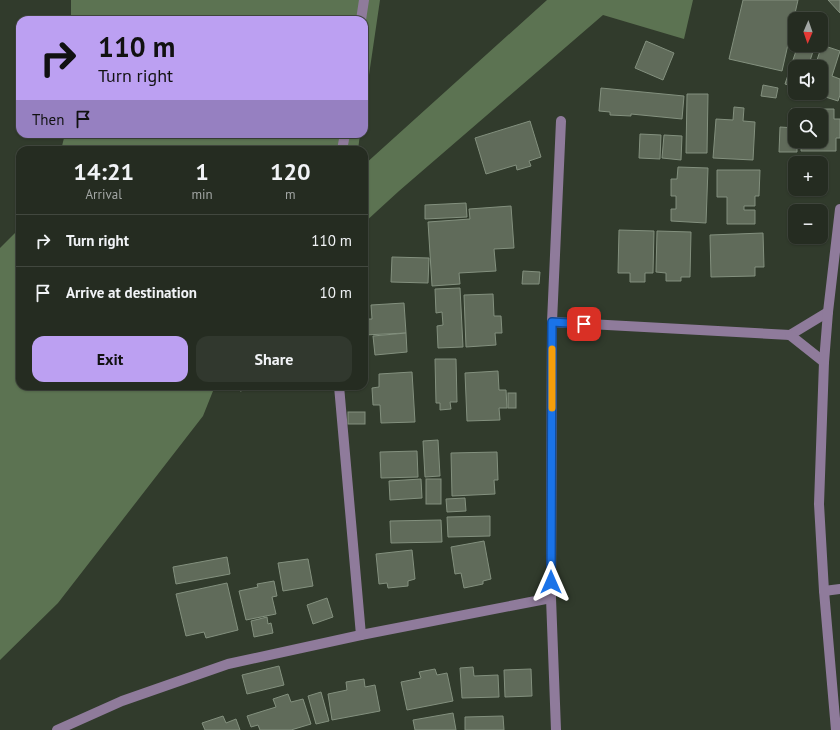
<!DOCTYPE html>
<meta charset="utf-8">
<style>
:root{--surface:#252c21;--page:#31382e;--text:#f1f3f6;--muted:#a3a7a5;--line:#42483f;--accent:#bca0f2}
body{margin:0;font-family:"PT Sans",sans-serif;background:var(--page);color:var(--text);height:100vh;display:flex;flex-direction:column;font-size:15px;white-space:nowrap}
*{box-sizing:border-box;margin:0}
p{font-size:13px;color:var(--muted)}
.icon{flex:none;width:22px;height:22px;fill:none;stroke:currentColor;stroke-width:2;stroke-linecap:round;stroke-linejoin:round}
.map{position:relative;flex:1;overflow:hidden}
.drawer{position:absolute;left:16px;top:146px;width:352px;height:244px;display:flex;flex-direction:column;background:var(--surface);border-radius:12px;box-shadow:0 1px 3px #0004,0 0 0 1px var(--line)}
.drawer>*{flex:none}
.guide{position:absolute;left:16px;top:16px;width:352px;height:122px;border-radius:12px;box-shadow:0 1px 3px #0004,0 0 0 1px var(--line);background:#bca0f2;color:#111;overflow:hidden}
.needle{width:26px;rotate:182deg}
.controls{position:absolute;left:788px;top:12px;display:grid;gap:8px}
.controls a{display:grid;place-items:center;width:40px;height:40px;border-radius:8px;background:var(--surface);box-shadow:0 1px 3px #0004,0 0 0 1px var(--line);font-size:20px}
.pin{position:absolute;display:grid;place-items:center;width:34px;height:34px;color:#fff;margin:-17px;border-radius:8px;box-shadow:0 2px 6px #0006}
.me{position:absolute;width:44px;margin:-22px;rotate:0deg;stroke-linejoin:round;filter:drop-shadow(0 0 3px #0008)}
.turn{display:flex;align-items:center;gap:14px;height:84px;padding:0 16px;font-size:18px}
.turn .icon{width:52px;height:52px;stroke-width:2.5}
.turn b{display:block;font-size:28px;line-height:34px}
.then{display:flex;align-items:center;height:38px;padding:0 16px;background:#0003;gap:8px;font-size:15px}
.eta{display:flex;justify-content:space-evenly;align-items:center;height:68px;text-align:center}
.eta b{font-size:24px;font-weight:700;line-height:28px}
.button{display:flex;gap:8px;margin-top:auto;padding:8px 16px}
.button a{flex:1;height:46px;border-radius:12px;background:var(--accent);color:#111;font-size:16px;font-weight:700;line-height:46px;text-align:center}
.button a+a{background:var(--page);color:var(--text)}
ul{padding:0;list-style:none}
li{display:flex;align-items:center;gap:12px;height:52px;padding:0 16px;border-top:1px solid var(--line)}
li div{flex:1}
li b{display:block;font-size:15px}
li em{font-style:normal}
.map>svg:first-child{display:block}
.forest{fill:#5c7352}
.building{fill:#606b5a;stroke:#83907e}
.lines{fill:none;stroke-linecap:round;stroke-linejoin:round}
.minor{stroke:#8f7b9b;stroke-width:10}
.route-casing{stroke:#114b97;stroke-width:10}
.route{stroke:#1a73e8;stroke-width:7}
.slow{stroke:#f59e0b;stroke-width:7}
</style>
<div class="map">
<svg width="840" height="730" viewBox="0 0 840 730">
<rect width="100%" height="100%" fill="#313b2c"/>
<g class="forest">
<path d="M 71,0 L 380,0 L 364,109 L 364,20 L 71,20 Z"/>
<path d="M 547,0 L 693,0 L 684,39 L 603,15 L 399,191 L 364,223 L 364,165 Z"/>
<path d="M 65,134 L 360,134 L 358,150 L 61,150 Z"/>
<path d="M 20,228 L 20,386 L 215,386 L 203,416 L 58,603 L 0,660 L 0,248 Z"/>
</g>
<g class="building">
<path d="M 743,0 L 798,0 L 782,71 L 729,59 Z"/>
<path d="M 828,0 L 840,0 L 840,13 Z"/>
<path d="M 646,41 L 674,53 L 663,80 L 635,68 Z"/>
<path d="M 798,45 L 815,45 L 809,64 L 815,66 L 822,45 L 840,51 L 832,76 L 840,79 L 840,95 L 838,101 L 813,93 L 821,93 L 821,67 L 795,67 L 795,87 L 785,84 Z"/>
<path d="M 763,85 L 778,88 L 776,98 L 761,96 Z"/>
<path d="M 601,88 L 684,96 L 682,119 L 631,114 L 631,116 L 610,115 L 610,112 L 599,111 Z"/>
<path d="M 687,94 L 708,94 L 707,153 L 686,153 Z"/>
<path d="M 734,107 L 744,108 L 743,121 L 755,122 L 753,160 L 713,158 L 716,119 L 733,120 Z"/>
<path d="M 791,109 L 834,109 L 834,119 L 840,119 L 840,138 L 836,138 L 836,151 L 801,151 L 801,141 L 821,141 L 821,115 L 795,115 L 795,127 L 791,127 Z"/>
<path d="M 530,121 L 541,157 L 529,161 L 531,166 L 517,170 L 516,165 L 486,174 L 475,138 Z"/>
<path d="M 780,127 L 795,128 L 795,141 L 797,141 L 797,152 L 779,152 Z"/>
<path d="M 640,134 L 661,135 L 660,159 L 639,158 Z"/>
<path d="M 664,135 L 682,136 L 681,160 L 662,158 Z"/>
<path d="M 678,167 L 708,168 L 706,223 L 671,221 L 671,209 L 676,209 L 676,196 L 671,196 L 671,179 L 677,179 Z"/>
<path d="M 717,170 L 760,170 L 759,196 L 755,196 L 755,206 L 744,206 L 744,210 L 755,210 L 755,224 L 727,224 L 727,197 L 717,197 Z"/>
<path d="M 466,203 L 467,217 L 425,219 L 425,205 Z"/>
<path d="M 511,206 L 514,248 L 494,249 L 496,271 L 459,273 L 460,284 L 432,286 L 428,222 L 470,219 L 469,209 Z"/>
<path d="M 619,230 L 654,231 L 653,273 L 645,273 L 645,282 L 630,282 L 630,273 L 618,273 Z"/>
<path d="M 657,231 L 691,232 L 690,277 L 681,277 L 681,281 L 666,281 L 666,273 L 656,272 Z"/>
<path d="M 763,233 L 764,267 L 755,267 L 755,276 L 711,277 L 710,235 Z"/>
<path d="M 392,257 L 429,258 L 428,283 L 391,282 Z"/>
<path d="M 523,271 L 540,272 L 539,284 L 522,284 Z"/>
<path d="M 460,288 L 463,347 L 438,348 L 437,326 L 443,325 L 442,312 L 436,313 L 435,289 Z"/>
<path d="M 493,294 L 494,316 L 501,316 L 502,333 L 495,333 L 496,345 L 466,347 L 464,295 Z"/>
<path d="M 404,303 L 406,333 L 364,335 L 364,319 L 372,319 L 371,305 Z"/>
<path d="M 406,333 L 407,352 L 375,355 L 373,336 Z"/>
<path d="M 435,359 L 456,359 L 457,402 L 450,402 L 451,409 L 440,410 L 440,403 L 436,403 Z"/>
<path d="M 498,371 L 499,390 L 506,390 L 507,408 L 499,408 L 500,420 L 467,421 L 465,373 Z"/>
<path d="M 412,372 L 415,422 L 381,423 L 380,405 L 373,405 L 372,388 L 379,387 L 379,374 Z"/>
<path d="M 240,386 L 265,386 L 240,391 Z"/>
<rect x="508" y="393" width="8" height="15"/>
<rect x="348" y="412" width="17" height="12"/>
<path d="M 438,440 L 440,476 L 425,477 L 423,441 Z"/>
<path d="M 417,451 L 418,477 L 381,478 L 380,452 Z"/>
<path d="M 497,452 L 498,480 L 494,480 L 495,494 L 452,496 L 451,453 Z"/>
<path d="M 421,479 L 422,498 L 390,500 L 389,481 Z"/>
<rect x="426" y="479" width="15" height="25"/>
<path d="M 465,498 L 466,511 L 447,512 L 446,499 Z"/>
<path d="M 490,516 L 490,536 L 448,537 L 447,517 Z"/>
<path d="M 441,520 L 442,542 L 391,543 L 390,521 Z"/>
<path d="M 484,541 L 491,579 L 483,581 L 483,584 L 464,588 L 461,573 L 455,574 L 451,547 Z"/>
<path d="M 412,550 L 415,579 L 408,581 L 408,586 L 388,588 L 387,583 L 379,584 L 376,554 Z"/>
<path d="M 227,557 L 230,574 L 176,584 L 173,567 Z"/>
<path d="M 308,559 L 313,586 L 283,591 L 278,563 Z"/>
<path d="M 274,581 L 277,596 L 272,597 L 276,614 L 246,620 L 239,591 L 258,587 L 257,584 Z"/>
<path d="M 227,583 L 238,630 L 206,638 L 204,632 L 186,636 L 176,594 Z"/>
<path d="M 327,598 L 333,617 L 313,624 L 307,605 Z"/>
<path d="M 267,617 L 268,624 L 271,623 L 273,633 L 254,637 L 251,621 Z"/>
<path d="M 279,666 L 284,685 L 247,694 L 242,675 Z"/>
<path d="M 473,667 L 474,676 L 498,675 L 499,697 L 462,698 L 460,668 Z"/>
<path d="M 435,669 L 437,675 L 447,673 L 453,701 L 407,710 L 401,682 L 421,678 L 419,672 Z"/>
<path d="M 531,669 L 532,696 L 505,697 L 504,670 Z"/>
<path d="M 364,679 L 365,687 L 375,685 L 380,711 L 332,720 L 328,694 L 347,690 L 346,682 Z"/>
<path d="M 321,692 L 329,721 L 316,724 L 308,696 Z"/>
<path d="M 288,694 L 291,702 L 303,699 L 311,724 L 291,730 L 260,730 L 258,725 L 251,727 L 247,716 L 276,707 L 273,699 Z"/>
<path d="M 453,713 L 456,730 L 415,730 L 413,720 Z"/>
<path d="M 223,716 L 226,723 L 236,719 L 240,730 L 205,730 L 202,723 Z"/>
<path d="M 503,716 L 504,730 L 465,730 L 465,717 Z"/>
</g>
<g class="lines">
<g class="minor">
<path d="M 361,20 L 364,0"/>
<path d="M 342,150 L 345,134"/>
<path d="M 552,322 L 790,335 L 828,312"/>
<path d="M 790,335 L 824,362"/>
<path d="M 339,386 L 361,635"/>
<path d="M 824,591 L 840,589"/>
<path d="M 57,730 L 122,701 L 228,664 L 361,635 L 551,598"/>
<path d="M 556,730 L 551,598 L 552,322 L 561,121"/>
<path d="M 836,730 L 824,591 L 819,504 L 824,362 L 828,312 L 840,209"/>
</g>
</g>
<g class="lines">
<defs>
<path id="route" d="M 551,582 L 552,322 L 584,324"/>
</defs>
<use href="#route" class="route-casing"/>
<use href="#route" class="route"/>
<path class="slow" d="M 552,408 L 552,349"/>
</g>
</svg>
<div class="controls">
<a><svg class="needle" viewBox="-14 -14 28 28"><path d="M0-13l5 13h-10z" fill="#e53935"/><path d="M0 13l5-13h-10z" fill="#a3a7a5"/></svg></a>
<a><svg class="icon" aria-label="sound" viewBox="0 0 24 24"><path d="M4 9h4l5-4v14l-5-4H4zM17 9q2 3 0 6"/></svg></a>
<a><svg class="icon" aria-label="search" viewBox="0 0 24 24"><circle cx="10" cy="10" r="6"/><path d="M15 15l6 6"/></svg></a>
<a>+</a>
<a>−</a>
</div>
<div class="pin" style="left:584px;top:324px;background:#d93025"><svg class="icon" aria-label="arrive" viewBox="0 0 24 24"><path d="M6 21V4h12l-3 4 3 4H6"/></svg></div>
<svg class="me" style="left:551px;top:582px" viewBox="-20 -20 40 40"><path d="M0-17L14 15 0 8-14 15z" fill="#1a73e8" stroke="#fff" stroke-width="4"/></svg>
<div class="guide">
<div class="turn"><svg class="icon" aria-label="right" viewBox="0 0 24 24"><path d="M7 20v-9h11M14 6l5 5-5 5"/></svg><div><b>110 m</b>Turn right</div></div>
<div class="then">Then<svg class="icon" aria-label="arrive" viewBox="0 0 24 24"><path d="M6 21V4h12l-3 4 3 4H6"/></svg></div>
</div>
<section class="drawer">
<div class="eta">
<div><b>14:21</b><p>Arrival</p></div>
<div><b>1</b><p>min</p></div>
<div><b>120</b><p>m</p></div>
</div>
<ul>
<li><svg class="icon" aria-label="right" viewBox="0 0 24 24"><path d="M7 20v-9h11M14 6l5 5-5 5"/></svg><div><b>Turn right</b></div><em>110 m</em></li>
<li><svg class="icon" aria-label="arrive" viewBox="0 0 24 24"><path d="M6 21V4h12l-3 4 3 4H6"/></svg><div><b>Arrive at destination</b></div><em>10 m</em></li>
</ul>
<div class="button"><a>Exit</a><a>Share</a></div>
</section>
</div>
